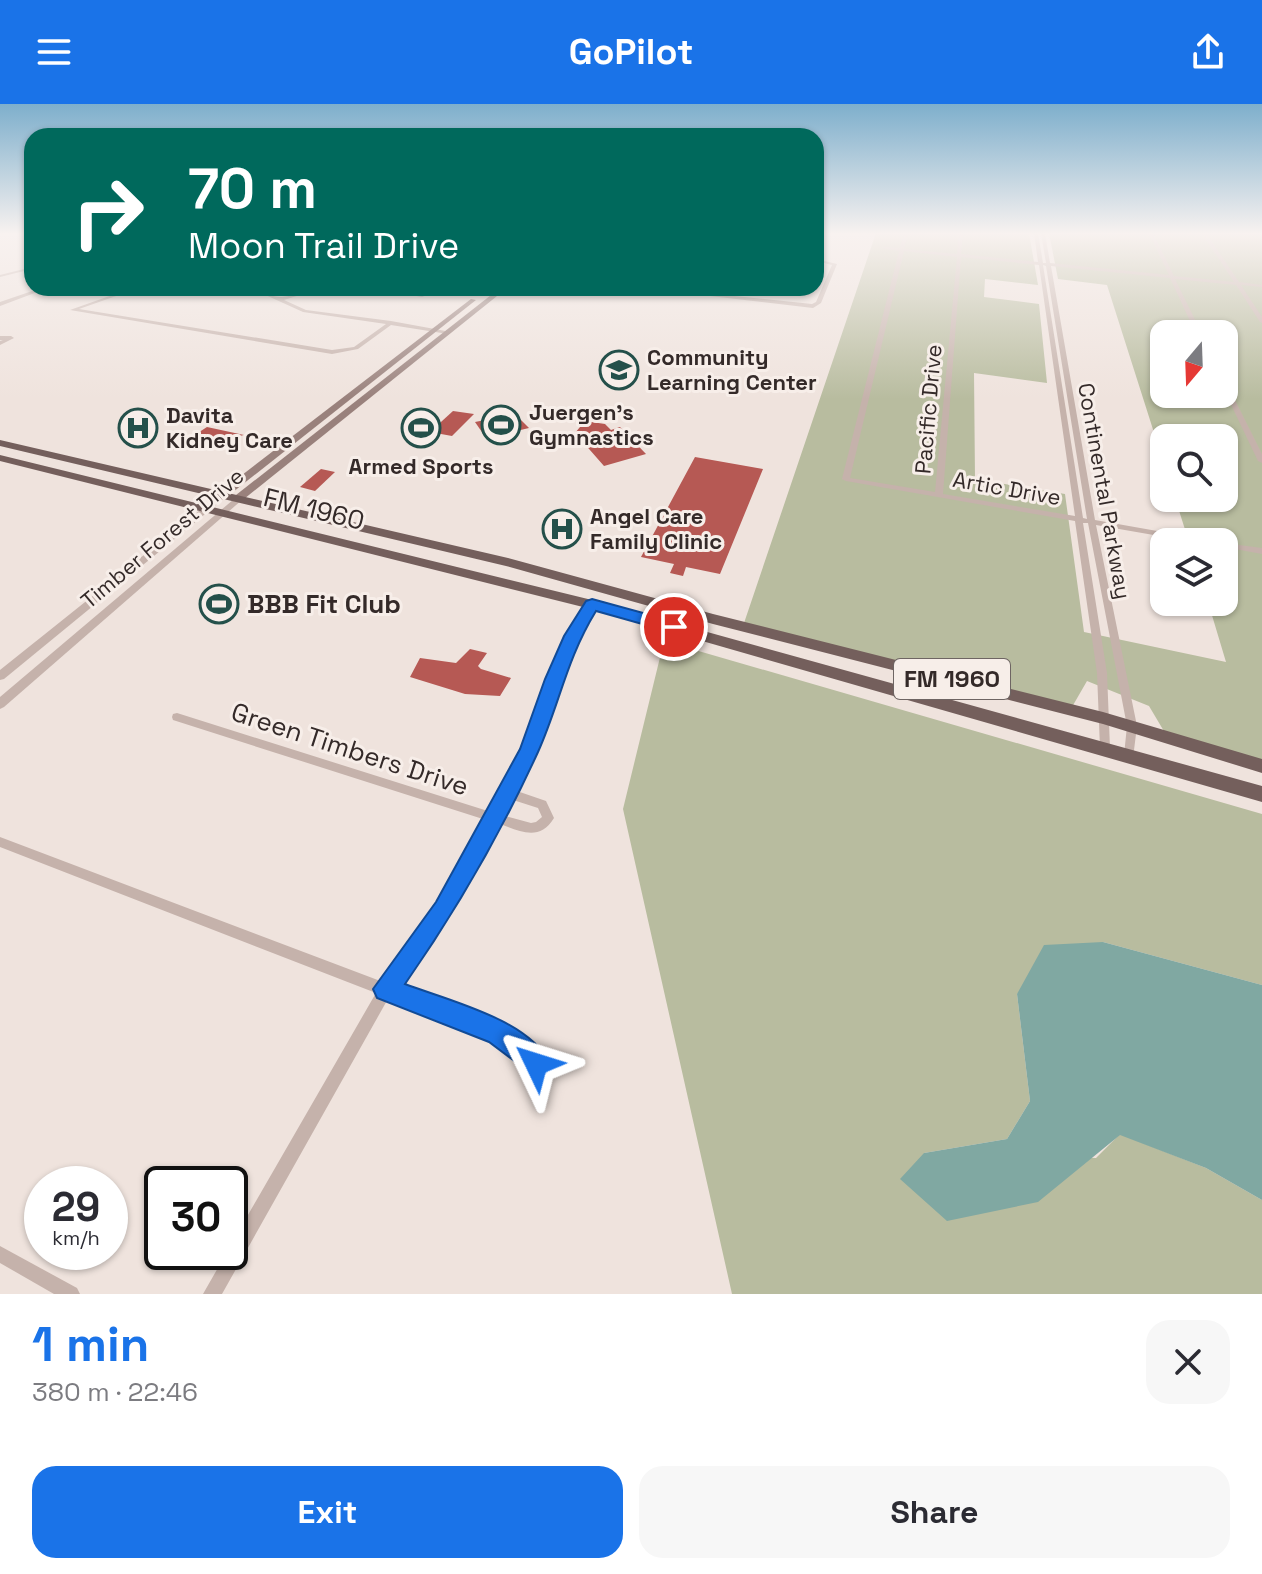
<!DOCTYPE html>
<meta charset="utf-8">
<style>
:root{--surface:#fff;--page:#f7f7f7;--text:#2b2b33;--muted:#7c7c81;--accent:#1a73e8}
body{margin:0;font-family:"Space Grotesk",sans-serif;background:var(--page);color:var(--text);height:100vh;display:flex;flex-direction:column;font-size:30px;white-space:nowrap}
*{box-sizing:border-box;margin:0}
p{font-size:26px;color:var(--muted)}
.icon{flex:none;width:44px;height:44px;fill:none;stroke:currentColor;stroke-width:2;stroke-linecap:round;stroke-linejoin:round}
.map{position:relative;height:1190px;overflow:hidden}
.details{display:flex;flex-direction:column;background:var(--surface);flex:1}
.details>*{flex:none}
.top-card{position:absolute;left:24px;top:24px;width:800px;height:168px;border-radius:24px;box-shadow:0 2px 6px #0004;background:#00695c;color:#fff;overflow:hidden}
.needle{width:52px;rotate:199deg}
.buttons{position:absolute;left:1150px;top:216px;display:grid;gap:16px}
.buttons a{display:grid;place-items:center;width:88px;height:88px;border-radius:16px;background:var(--surface);box-shadow:0 2px 6px #0004;font-size:40px}
.speed{position:absolute;left:24px;top:1062px;display:flex;gap:16px;font-size:40px;font-weight:700;text-align:center}
.speed>*{display:grid;place-content:center;width:104px;height:104px;border-radius:50%;background:var(--surface);box-shadow:0 2px 6px #0004;line-height:1}
.speed small{font-size:20px;font-weight:400}
.speed .limit{border:4px solid #111;border-radius:12px;background:#fff;color:#111}
.pin{position:absolute;display:grid;place-items:center;width:68px;height:68px;color:#fff;margin:-34px;border:4px solid #fff;border-radius:50%;box-shadow:0 2px 8px #0007}
.me{position:absolute;width:88px;margin:-44px;rotate:311deg;stroke-linejoin:round;filter:drop-shadow(0 0 6px #0008)}
.turn{display:flex;align-items:center;gap:28px;height:168px;padding:0 32px;font-size:36px}
.turn .icon{width:104px;height:104px;stroke-width:2.5}
.turn b{display:block;font-size:56px;line-height:68px}
.round{display:grid;place-items:center;flex:none;width:84px;height:84px;border-radius:24px;background:var(--page)}
.headline{display:flex;align-items:center;justify-content:space-between;height:136px;padding:0 32px}
h1{font-size:48px;font-weight:800;line-height:60px;color:var(--accent)}
.primary-button{display:flex;gap:16px;margin-top:auto;padding:16px 32px}
.primary-button a{flex:1;height:92px;border-radius:24px;background:var(--accent);color:#fff;font-size:32px;font-weight:800;line-height:92px;text-align:center}
.primary-button a+a{background:var(--page);color:var(--text)}
header{display:flex;justify-content:space-between;align-items:center;height:104px;padding:0 32px;background:var(--accent);color:#fff;font-size:36px;font-weight:800}
.map>svg:first-child{display:block}
.green{fill:#b8bc9f;fill-rule:evenodd}
.water{fill:#80a8a2}
.building{fill:#b65954}
.lines{fill:none;stroke-linecap:round;stroke-linejoin:round}
.minor{fill:#c5b2ab;fill-rule:evenodd}
.tertiary{fill:#c5b2ab;fill-rule:evenodd}
.secondary{fill:#99817c;fill-rule:evenodd}
.primary{fill:#745f5c;fill-rule:evenodd}
.route{fill:#1a73e8;stroke:#114b97;stroke-width:2}
.labels{text-anchor:middle;stroke-width:6;stroke-linejoin:round;paint-order:stroke}
.far-poi-label{font-size:22px;font-weight:bold;fill:#342a29;stroke:#f7eee9;text-anchor:start}
.far-street-label{font-size:22px;fill:#342a29;stroke:#f7eee9}
.shield{fill:#f7eee9;stroke:#6e6563;stroke-width:2}
.shield-label{font-size:24px;font-weight:bold;fill:#342a29}
.street-label{font-size:26px;fill:#342a29;stroke:#f7eee9}
.poi-label{font-size:26px;font-weight:bold;fill:#342a29;stroke:#f7eee9;text-anchor:start}
</style>
<header><svg class="icon" aria-label="menu" viewBox="0 0 24 24"><path d="M4 6h16M4 12h16M4 18h16"/></svg>GoPilot<svg class="icon" aria-label="share" viewBox="0 0 24 24"><path d="M12 15V3M7 8l5-5 5 5M5 13v7h14v-7"/></svg></header>
<div class="map">
<svg width="1262" height="1190" viewBox="0 0 1262 1190">
<rect width="100%" height="100%" fill="#efe3dd"/>
<g class="green">
<path d="M 876,129 L 1029,129 L 1038,181 L 985,175 L 984,193 L 1039,200 L 1047,279 L 974,269 L 975,375 L 1065,390 L 1084,528 L 1226,558 L 1208,498 L 1224,498 L 1224,438 L 1189,438 L 1175,394 L 1224,394 L 1224,334 L 1164,334 L 1164,360 L 1107,181 L 1058,175 L 1049,129 L 1262,129 L 1262,658 L 1168,634 L 1149,602 L 1087,577 L 1072,603 L 743,522 ZM 1164,230 L 1224,230 L 1224,290 L 1164,290 Z"/>
<path d="M 664,537 L 1262,710 L 1262,881 L 1103,838 L 1017,890 L 1030,997 L 1007,1035 L 924,1049 L 1096,1054 L 1120,1030 L 1206,1064 L 1262,1096 L 1262,1190 L 732,1190 L 623,705 Z"/>
</g>
<path class="water" d="M 1103,838 L 1262,881 L 1262,1096 L 1206,1064 L 1120,1031 L 1038,1098 L 947,1117 L 900,1075 L 924,1049 L 1007,1035 L 1030,997 L 1017,890 L 1044,841 Z"/>
<g class="building">
<path d="M 453,307 L 474,310 L 452,332 L 430,328 Z"/>
<path d="M 515,310 L 529,324 L 486,334 L 475,318 Z"/>
<path d="M 585,317 L 605,320 L 611,326 L 620,323 L 646,350 L 604,362 L 575,329 Z"/>
<path d="M 207,323 L 244,331 L 173,346 L 173,345 Z"/>
<path d="M 695,353 L 763,365 L 720,470 L 686,463 L 683,472 L 670,469 L 674,460 L 641,453 Z"/>
<path d="M 321,365 L 335,368 L 315,387 L 300,383 Z"/>
<path d="M 470,545 L 487,549 L 478,562 L 481,565 L 511,574 L 500,592 L 465,590 L 410,573 L 420,554 L 456,559 Z"/>
</g>
<g class="lines">
<g class="minor">
<path d="M 904,129 L 908,129 L 904,145 L 957,150 L 959,129 L 963,129 L 961,150 L 1038,158 L 1034,129 L 1038,129 L 1043,159 L 1046,159 L 1041,129 L 1045,129 L 1050,159 L 1169,171 L 1149,129 L 1153,129 L 1174,172 L 1234,178 L 1202,129 L 1206,129 L 1239,178 L 1262,181 L 1262,183 L 1241,181 L 1262,213 L 1262,219 L 1260,218 L 1236,181 L 1175,175 L 1202,230 L 1196,230 L 1170,174 L 1051,162 L 1095,416 L 1208,436 L 1212,438 L 1194,438 L 1096,421 L 1137,622 L 1133,654 L 1129,655 L 1125,654 L 1124,651 L 1127,622 L 1088,419 L 1083,419 L 1107,569 L 1110,644 L 1109,647 L 1101,647 L 1100,644 L 1097,569 L 1075,417 L 846,377 L 842,375 L 899,147 L 882,144 L 884,143 L 900,144 ZM 904,147 L 957,153 L 935,388 L 850,374 ZM 961,153 L 1039,161 L 1075,412 L 943,390 ZM 1043,161 L 1046,162 L 1087,415 L 1083,414 Z"/>
<path d="M 1257,129 L 1261,129 L 1262,134 Z"/>
<path d="M 816,155 L 837,160 L 821,199 L 813,204 L 641,184 L 657,184 L 812,200 L 816,198 L 832,161 L 816,157 Z"/>
<path d="M 32,163 L 32,165 L 0,173 L 0,171 Z"/>
<path d="M 41,184 L 48,184 L 0,202 L 0,198 Z"/>
<path d="M 132,184 L 139,184 L 79,205 L 332,246 L 354,243 L 386,220 L 303,208 L 250,184 C 261,184 271,194 282,193 C 296,192 308,184 322,184 L 284,196 L 306,206 L 391,217 L 451,228 L 448,230 L 391,221 L 358,245 L 332,250 L 70,206 Z"/>
<path d="M 229,184 L 235,184 L 219,192 L 215,191 Z"/>
<path d="M 373,184 C 388,184 403,190 419,190 C 428,190 435,184 444,184 L 422,193 Z"/>
<path d="M 0,232 L 11,232 L 14,234 L 0,241 L 0,237 L 3,236 L 0,236 Z"/>
<path d="M 1224,278 L 1227,280 L 1262,350 L 1262,359 L 1258,357 L 1224,286 Z"/>
<path d="M 1224,439 L 1262,444 L 1262,450 L 1224,443 Z"/>
<path d="M 592,498 L 596,501 L 558,575 L 535,646 L 514,686 L 546,697 L 554,714 C 539,739 518,726 497,719 L 448,810 L 396,883 C 416,890 435,898 455,905 C 486,917 528,927 543,960 L 541,965 L 536,967 L 531,965 L 515,947 L 493,933 L 389,893 L 222,1190 L 203,1190 L 227,1148 L 230,1148 L 230,1142 L 376,889 L 0,743 L 0,733 L 383,878 L 440,802 L 486,716 L 173,616 L 172,613 L 173,610 L 177,609 L 491,708 L 525,646 L 548,575 L 588,501 ZM 510,695 L 538,704 L 542,713 L 536,718 L 531,719 L 501,711 Z"/>
<path d="M 0,1142 L 77,1184 L 80,1190 L 54,1190 L 0,1159 Z"/>
</g>
<g class="tertiary">
<path d="M 224,387 L 228,390 L 227,392 L 4,575 L 0,576 L 0,566 Z"/>
<path d="M 240,390 L 243,391 L 243,395 L 4,603 L 0,605 L 0,593 Z"/>
</g>
<g class="secondary">
<path d="M 500,184 L 507,184 L 244,395 L 236,395 L 236,391 Z"/>
<path d="M 471,195 L 476,196 L 228,392 L 220,392 L 220,388 Z"/>
</g>
<g class="primary">
<path d="M 0,336 L 508,454 L 713,510 L 1103,608 L 1262,655 L 1262,669 L 1103,620 L 713,520 L 506,462 L 0,342 Z"/>
<path d="M 0,351 L 592,496 L 1262,682 L 1262,698 L 591,505 L 0,357 Z"/>
</g>
</g>
<linearGradient id="sky" x2="0" y2="1"><stop stop-color="#7eafcc"/><stop offset="0.44" stop-color="#f8f2f0"/><stop offset="1" stop-color="#f8f2f0" stop-opacity="0"/></linearGradient>
<rect width="1262" height="295" fill="url(#sky)"/>
<path class="route" d="M 592,495 L 680,519 L 682,523 L 674,529 L 596,507 C 566,556 560,599 538,648 C 501,729 456,807 405,880 C 447,896 531,916 550,960 L 546,970 L 536,973 L 489,938 L 377,894 L 373,885 L 436,798 L 458,758 L 520,645 L 545,575 L 564,532 L 586,497 Z"/>
<defs>
<symbol id="school-ring" viewBox="-11 -11 22 22"><circle r="9.5" fill="#f7eee9" stroke="#24504a" stroke-width="1.5"/><path d="M0-5L7-2L0 1L-7-2ZM-4 1L0 2.5L4 1V4Q0 6-4 4Z" fill="#24504a"/></symbol>
<symbol id="stadium-ring" viewBox="-11 -11 22 22"><circle r="9.5" fill="#f7eee9" stroke="#24504a" stroke-width="1.5"/><path d="M0-5a6.5 5 0 1 0 0 10a6.5 5 0 1 0 0-10ZM-3.5-1.8h7v3.6h-7Z" fill="#24504a"/></symbol>
<symbol id="hospital-ring" viewBox="-11 -11 22 22"><circle r="9.5" fill="#f7eee9" stroke="#24504a" stroke-width="1.5"/><path d="M-5-5h3v3.5h4V-5h3V5h-3V1.5h-4V5h-3Z" fill="#24504a"/></symbol>
</defs>
<g fill-rule="evenodd">
<use href="#school-ring" x="597" y="244" width="44" height="44"/>
<use href="#stadium-ring" x="479" y="299" width="44" height="44"/>
<use href="#hospital-ring" x="116" y="302" width="44" height="44"/>
<use href="#stadium-ring" x="399" y="302" width="44" height="44"/>
<use href="#hospital-ring" x="540" y="403" width="44" height="44"/>
<use href="#stadium-ring" x="197" y="478" width="44" height="44"/>
</g>
<g class="labels">
<g class="far-poi-label">
<text x="647" y="261">Community<tspan x="647" dy="25">Learning Center</tspan></text>
<text x="529" y="316">Juergen's<tspan x="529" dy="25">Gymnastics</tspan></text>
<text x="166" y="319">Davita<tspan x="166" dy="25">Kidney Care</tspan></text>
<text x="421" y="370" text-anchor="middle">Armed Sports</text>
<text x="590" y="420">Angel Care<tspan x="590" dy="25">Family Clinic</tspan></text>
</g>
<g class="far-street-label">
<text transform="translate(928 305) rotate(-85)" y="8">Pacific Drive</text>
<text transform="translate(1007 384) rotate(10)" y="8">Artic Drive</text>
<text transform="translate(1105 387) rotate(80)" y="8">Continental Parkway</text>
<text transform="translate(162 434) rotate(-40)" y="8">Timber Forest Drive</text>
</g>
<rect class="shield" x="894" y="555" width="116" height="40" rx="6"/>
<g class="shield-label">
<text x="952" y="583">FM 1960</text>
</g>
<g class="street-label">
<text transform="translate(314 405) rotate(14)" y="9">FM 1960</text>
<text transform="translate(350 645) rotate(18)" y="9">Green Timbers Drive</text>
</g>
<g class="poi-label">
<text x="247" y="509">BBB Fit Club</text>
</g>
</g>
</svg>
<div class="buttons">
<a><svg class="needle" viewBox="-14 -14 28 28"><path d="M0-13l5 13h-10z" fill="#e53935"/><path d="M0 13l5-13h-10z" fill="#7c7c81"/></svg></a>
<a><svg class="icon" aria-label="search" viewBox="0 0 24 24"><circle cx="10" cy="10" r="6"/><path d="M15 15l6 6"/></svg></a>
<a><svg class="icon" aria-label="layers" viewBox="0 0 24 24"><path d="M12 4l9 5-9 5-9-5zM3 14l9 5 9-5"/></svg></a>
</div>
<div class="speed"><div>29<small>km/h</small></div><div class="limit">30</div></div>
<div class="pin" style="left:674px;top:523px;background:#d93025"><svg class="icon" aria-label="arrive" viewBox="0 0 24 24"><path d="M6 21V4h12l-3 4 3 4H6"/></svg></div>
<svg class="me" style="left:536px;top:960px" viewBox="-20 -20 40 40"><path d="M0-17L14 15 0 8-14 15z" fill="#1a73e8" stroke="#fff" stroke-width="4"/></svg>
<div class="top-card">
<div class="turn"><svg class="icon" aria-label="right" viewBox="0 0 24 24"><path d="M7 20v-9h11M14 6l5 5-5 5"/></svg><div><b>70 m</b>Moon Trail Drive</div></div>
</div>
</div>
<section class="details">
<div class="headline"><div><h1>1 min</h1><p>380 m · 22:46</p></div><a class="round"><svg class="icon" aria-label="close" viewBox="0 0 24 24"><path d="M6 6l12 12M18 6L6 18"/></svg></a></div>
<div class="primary-button"><a>Exit</a><a>Share</a></div>
</section>
